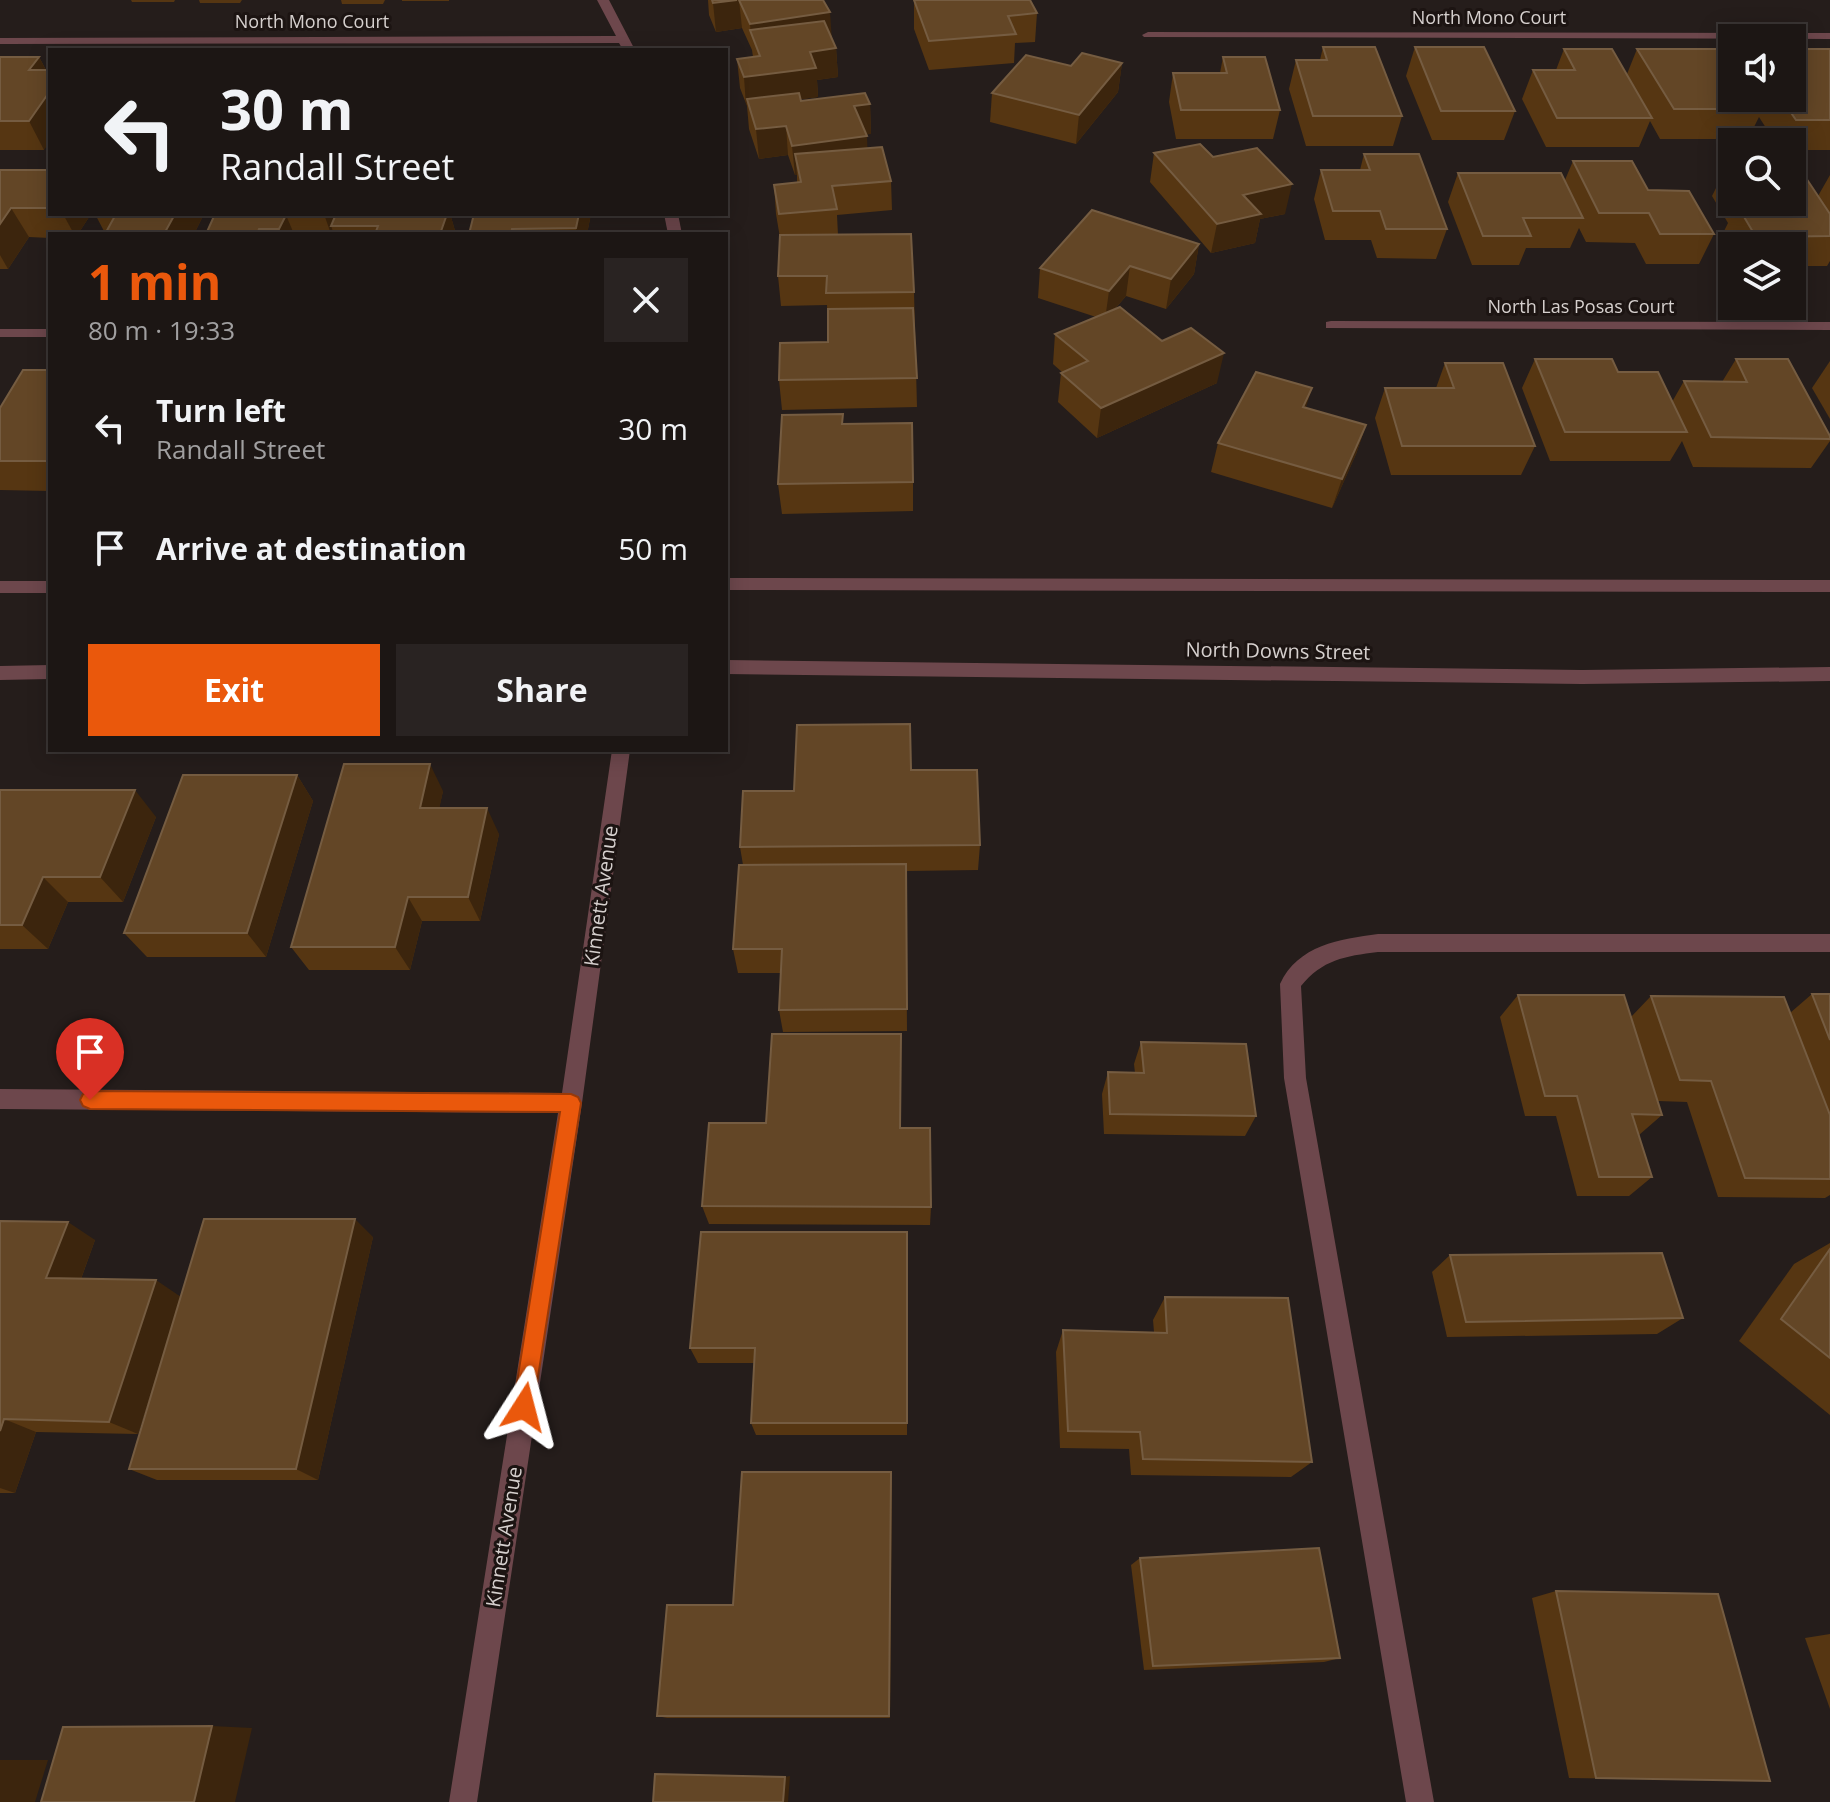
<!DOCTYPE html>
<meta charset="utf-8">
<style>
:root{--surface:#1c1614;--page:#292322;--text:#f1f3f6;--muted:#a09fa0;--line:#3a3534;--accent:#ea580c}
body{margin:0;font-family:"Open Sans",sans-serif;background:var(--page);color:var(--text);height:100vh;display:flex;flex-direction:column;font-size:30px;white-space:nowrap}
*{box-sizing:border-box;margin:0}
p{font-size:26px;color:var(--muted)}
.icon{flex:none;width:44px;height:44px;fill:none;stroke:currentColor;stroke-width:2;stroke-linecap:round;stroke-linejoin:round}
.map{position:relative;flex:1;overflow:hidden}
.details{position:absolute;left:48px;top:232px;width:680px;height:520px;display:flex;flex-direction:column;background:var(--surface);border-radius:0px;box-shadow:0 4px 20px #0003,0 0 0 2px var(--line)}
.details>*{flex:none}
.guide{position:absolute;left:48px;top:48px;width:680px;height:168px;border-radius:0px;box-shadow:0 4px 20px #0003,0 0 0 2px var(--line);background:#1c1614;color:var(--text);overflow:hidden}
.controls{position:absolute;left:1718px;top:24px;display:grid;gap:16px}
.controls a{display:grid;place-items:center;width:88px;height:88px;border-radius:0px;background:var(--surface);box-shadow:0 4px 20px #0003,0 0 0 2px var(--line);font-size:40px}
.pin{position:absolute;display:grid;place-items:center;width:68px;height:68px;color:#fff;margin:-82px -34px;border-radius:50% 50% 50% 0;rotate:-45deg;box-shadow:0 0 8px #0007}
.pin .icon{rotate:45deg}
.me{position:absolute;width:88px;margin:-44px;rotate:9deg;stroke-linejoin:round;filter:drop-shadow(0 0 6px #0008)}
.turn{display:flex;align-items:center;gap:28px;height:168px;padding:0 40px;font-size:36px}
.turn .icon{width:104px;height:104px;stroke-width:2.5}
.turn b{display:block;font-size:56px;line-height:68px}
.round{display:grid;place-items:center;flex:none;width:84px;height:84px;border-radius:0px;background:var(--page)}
.overview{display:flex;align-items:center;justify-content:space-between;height:136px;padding:0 40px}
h1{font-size:48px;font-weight:700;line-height:60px;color:var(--accent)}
.button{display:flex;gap:16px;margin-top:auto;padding:16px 40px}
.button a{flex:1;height:92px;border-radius:0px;background:var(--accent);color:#fff;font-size:32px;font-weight:700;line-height:92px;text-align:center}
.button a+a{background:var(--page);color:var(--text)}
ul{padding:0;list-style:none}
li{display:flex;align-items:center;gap:24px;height:120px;padding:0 40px}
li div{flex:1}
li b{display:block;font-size:30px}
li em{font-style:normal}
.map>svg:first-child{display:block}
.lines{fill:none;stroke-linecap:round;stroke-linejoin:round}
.minor{fill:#6d474c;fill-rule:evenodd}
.wall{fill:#563612}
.shaded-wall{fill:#3c250d}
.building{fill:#634626;stroke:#755c41;stroke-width:2}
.route{fill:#ea580c;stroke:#983908;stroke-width:2}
.labels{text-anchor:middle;stroke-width:6;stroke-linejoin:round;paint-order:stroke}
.far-street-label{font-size:18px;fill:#d6d0ce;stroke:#1c1412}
.street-label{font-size:20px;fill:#d6d0ce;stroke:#1c1412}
</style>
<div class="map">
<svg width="1830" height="1802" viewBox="0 0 1830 1802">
<rect width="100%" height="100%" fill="#251d1b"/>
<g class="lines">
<g class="minor">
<path d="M 597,0 L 609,0 L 635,50 L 623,50 L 619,43 L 0,44 L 0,38 L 616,36 Z"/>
<path d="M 1148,32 L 1830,33 L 1830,39 L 1144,37 L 1142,35 Z"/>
<path d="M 664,214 L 678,214 L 682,234 L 668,234 Z"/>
<path d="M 1331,321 L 1830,322 L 1830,330 L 1326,328 L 1326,322 Z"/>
<rect x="0" y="329" width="50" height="8"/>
<path d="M 726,578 L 1830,580 L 1830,592 L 726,590 Z"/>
<rect x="0" y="581" width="50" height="12"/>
<path d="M 726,660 L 1582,670 L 1830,667 L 1830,681 L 1582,684 L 726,674 Z"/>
<path d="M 50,665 L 50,679 L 0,680 L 0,666 Z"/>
<path d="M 612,750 L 630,750 L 582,1103 L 477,1802 L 449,1802 L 558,1113 L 0,1109 L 0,1089 L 562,1093 Z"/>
<path d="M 1378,934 L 1830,934 L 1830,952 L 1378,952 C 1345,956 1322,960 1301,986 L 1306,1078 L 1434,1802 L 1406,1802 L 1284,1078 L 1280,984 C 1298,945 1340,939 1378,934 Z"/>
</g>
</g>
<g class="wall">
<path d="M 131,0 L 175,0 L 174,2 L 132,2 Z"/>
<path d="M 199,0 L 242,0 L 240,3 L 200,3 Z"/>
<path d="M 341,0 L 385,0 L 383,4 L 342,4 Z"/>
<rect x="402" y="0" width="47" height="1"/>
<path d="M 708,0 L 823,0 L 832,38 L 836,48 L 838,77 L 817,80 L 818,97 L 801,99 L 801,101 L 870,104 L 871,134 L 866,134 L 867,148 L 891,181 L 892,210 L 837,215 L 838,235 L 914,292 L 917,407 L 782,410 L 779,380 L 828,342 L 827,305 L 781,306 L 778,276 L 780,238 L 776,214 L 774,185 L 797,183 L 797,175 L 795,175 L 788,155 L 759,159 L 749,129 L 747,106 L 740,88 L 737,59 L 753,57 L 752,50 L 742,28 L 716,32 L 709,15 Z"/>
<path d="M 914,0 L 1037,13 L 1035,42 L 1015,43 L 1014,63 L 929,70 L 914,29 Z"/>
<path d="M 1323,47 L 1402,116 L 1393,146 L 1306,146 L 1289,89 L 1296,60 L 1320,60 Z"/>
<path d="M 1415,47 L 1515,111 L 1504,140 L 1432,140 L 1406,76 Z"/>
<path d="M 1564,49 L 1627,74 L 1637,49 L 1732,98 L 1792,98 L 1792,49 L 1830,49 L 1830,150 L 1792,150 L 1792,142 L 1775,142 L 1759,117 L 1748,139 L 1660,139 L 1650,121 L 1639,147 L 1546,147 L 1522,99 L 1533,70 L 1556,70 Z"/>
<path d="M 0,57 L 39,57 L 46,70 L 44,150 L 0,150 Z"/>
<path d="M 1223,57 L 1280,110 L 1273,139 L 1176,139 L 1169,102 L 1173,73 L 1220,73 Z"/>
<path d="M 1122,63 L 1118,92 L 1076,144 L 990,122 L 992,93 L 1071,66 Z"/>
<path d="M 1154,153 L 1213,157 L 1285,214 L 1260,219 L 1255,243 L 1211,253 L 1150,182 Z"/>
<path d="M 1364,154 L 1447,229 L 1436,259 L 1377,258 L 1371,240 L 1325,240 L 1314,199 L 1321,170 L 1360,170 Z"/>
<path d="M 1573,161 L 1648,190 L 1714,234 L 1699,264 L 1646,264 L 1635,243 L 1586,242 L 1579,228 L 1570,248 L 1526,248 L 1519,265 L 1472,265 L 1448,202 L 1458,173 L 1565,180 Z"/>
<path d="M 1727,166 L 1732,166 L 1732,202 L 1792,202 L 1818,196 L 1830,175 L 1830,261 L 1827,266 L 1792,266 L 1792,246 L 1732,246 L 1732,252 L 1722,235 L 1728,223 L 1712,196 Z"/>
<path d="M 0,170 L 50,170 L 50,214 L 91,214 L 78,234 L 50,234 L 50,238 L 29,237 L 8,269 L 0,269 Z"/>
<path d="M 95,214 L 204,214 L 194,234 L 105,233 Z"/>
<path d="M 215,214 L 452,214 L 451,217 L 456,234 L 206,234 Z"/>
<path d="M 591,214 L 587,234 L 469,234 Z"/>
<path d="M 1199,244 L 1194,274 L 1166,309 L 1126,296 L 1114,310 L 1162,341 L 1217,383 L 1097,438 L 1058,402 L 1061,373 L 1062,372 L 1053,364 L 1055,334 L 1096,317 L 1038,298 L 1040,268 Z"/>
<path d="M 1535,359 L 1618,372 L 1672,402 L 1684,381 L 1722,382 L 1736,359 L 1830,436 L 1830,441 L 1811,468 L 1693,467 L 1682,441 L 1670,461 L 1550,461 L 1522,388 Z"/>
<path d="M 1830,361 L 1830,419 L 1812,388 Z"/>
<path d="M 1445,363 L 1535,446 L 1521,475 L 1391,475 L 1375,418 L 1385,388 L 1436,388 Z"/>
<path d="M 50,370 L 50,491 L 0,490 L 0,408 Z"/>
<path d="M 1306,408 L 1366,425 L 1356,454 L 1332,508 L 1211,472 L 1218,443 Z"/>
<path d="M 843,414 L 843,424 L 913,482 L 913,511 L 782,514 L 778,484 Z"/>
<path d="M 911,770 L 980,845 L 978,870 L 906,871 L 907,1031 L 783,1032 L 779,1010 L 781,973 L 738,973 L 733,949 L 743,865 L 740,847 L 794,791 Z"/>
<path d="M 297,775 L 313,801 L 266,957 L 147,957 L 124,933 Z"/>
<path d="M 0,790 L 156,817 L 123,902 L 68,902 L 48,949 L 0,949 Z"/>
<path d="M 443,791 L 439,808 L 499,834 L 480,921 L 422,921 L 410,970 L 309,970 L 291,947 Z"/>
<path d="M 1812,994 L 1830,994 L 1830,1195 L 1825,1198 L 1718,1197 L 1687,1102 L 1658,1101 L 1662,1115 L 1639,1135 L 1652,1177 L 1629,1196 L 1577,1196 L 1556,1116 L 1525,1116 L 1500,1017 L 1518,995 L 1631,1017 L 1651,996 L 1790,1013 Z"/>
<path d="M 1141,1042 L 1256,1116 L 1245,1136 L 1104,1134 L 1102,1094 L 1108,1072 L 1135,1073 L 1134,1064 Z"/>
<path d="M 702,1206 L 931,1207 L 930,1225 L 709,1224 Z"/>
<path d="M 0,1221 L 95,1240 L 81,1279 L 180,1296 L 373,1237 L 318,1480 L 157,1480 L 129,1469 L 162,1359 L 138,1434 L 36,1432 L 15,1493 L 0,1493 Z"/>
<path d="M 907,1232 L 907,1435 L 756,1435 L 751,1423 L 754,1363 L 698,1363 L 690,1348 Z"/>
<path d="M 1830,1243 L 1830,1415 L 1739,1341 L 1794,1264 Z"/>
<path d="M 1450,1255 L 1683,1318 L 1657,1334 L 1447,1337 L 1432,1272 Z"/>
<path d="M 1165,1297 L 1312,1462 L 1291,1477 L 1131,1475 L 1129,1449 L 1060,1448 L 1056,1352 L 1063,1330 L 1154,1332 L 1153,1320 Z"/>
<path d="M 891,1472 L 890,1718 L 667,1718 L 657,1716 L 733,1605 Z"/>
<path d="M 1140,1558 L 1340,1658 L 1324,1662 L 1144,1670 L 1131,1565 Z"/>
<path d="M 1556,1591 L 1770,1781 L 1569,1778 L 1532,1598 Z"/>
<path d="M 1830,1634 L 1830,1709 L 1805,1638 Z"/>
</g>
<g class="shaded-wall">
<path d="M 739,0 L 742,28 L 716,32 L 713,3 Z"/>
<path d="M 830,12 L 832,41 L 751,34 L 750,24 Z"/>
<path d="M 836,48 L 838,77 L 817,80 L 818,97 L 749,106 L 747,99 L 746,106 L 744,77 L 810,52 Z"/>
<path d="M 39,57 L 50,78 L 50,142 L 44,150 L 29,121 L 29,70 Z"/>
<path d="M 1122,63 L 1118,92 L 1076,144 L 1079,115 Z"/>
<path d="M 870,104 L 871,134 L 855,136 L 854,106 Z"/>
<path d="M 786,126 L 788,155 L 759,159 L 756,129 Z"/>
<path d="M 867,136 L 868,166 L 795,154 L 797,175 L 795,175 L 792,146 Z"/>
<path d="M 1292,184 L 1285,214 L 1260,219 L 1255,243 L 1211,253 L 1217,224 L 1243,195 Z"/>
<path d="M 11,208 L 29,237 L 8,269 L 0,255 L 0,224 Z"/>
<path d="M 63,214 L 91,214 L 78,234 L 74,234 Z"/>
<path d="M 175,214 L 204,214 L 194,234 L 164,234 Z"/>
<path d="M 324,214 L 346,214 L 331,226 L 334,234 L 331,234 Z"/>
<path d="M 437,214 L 452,214 L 451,217 L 456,234 L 440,234 Z"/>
<path d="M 579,214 L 591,214 L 587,234 L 577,234 L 576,228 Z"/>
<path d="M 286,215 L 294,234 L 282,234 L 279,229 Z"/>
<path d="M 1199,244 L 1194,274 L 1166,309 L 1171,279 Z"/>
<path d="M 1130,266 L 1126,296 L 1105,320 L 1109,291 Z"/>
<path d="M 1224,353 L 1217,383 L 1097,438 L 1101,408 Z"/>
<path d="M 1312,388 L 1303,417 L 1303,407 Z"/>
<path d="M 1366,425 L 1356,454 L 1332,508 L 1342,479 Z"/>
<path d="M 430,764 L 443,791 L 434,834 L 420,808 Z"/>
<path d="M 297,775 L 313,801 L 266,957 L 247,933 Z"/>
<path d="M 135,790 L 156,817 L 123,902 L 100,877 Z"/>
<path d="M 487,808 L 499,834 L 480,921 L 468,897 Z"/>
<path d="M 43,877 L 68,902 L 48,949 L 22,925 Z"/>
<path d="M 408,897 L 422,921 L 410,970 L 395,947 Z"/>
<path d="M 355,1219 L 373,1237 L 318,1480 L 296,1469 Z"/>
<path d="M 68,1222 L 95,1240 L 75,1295 L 46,1278 Z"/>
<path d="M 156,1280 L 181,1297 L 138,1434 L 109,1422 Z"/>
<path d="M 4,1419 L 36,1432 L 15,1493 L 0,1488 L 0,1431 Z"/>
<path d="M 891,1472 L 892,1482 L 890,1718 L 889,1716 Z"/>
<path d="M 212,1726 L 252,1728 L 235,1802 L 194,1802 Z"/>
<path d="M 0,1760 L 48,1760 L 35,1802 L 0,1802 Z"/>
<path d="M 790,1776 L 788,1802 L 783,1802 L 785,1777 Z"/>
</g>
<g class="building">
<path d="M 712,0 L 737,0 L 713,3 Z"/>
<path d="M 739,0 L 823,0 L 830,12 L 750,24 Z"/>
<path d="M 914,0 L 1030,0 L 1037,13 L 1008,16 L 1016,34 L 929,41 Z"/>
<path d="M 824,21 L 836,48 L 810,52 L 816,68 L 744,77 L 737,59 L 760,56 L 750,30 Z"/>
<path d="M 1323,47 L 1375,47 L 1402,116 L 1313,116 L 1296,60 L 1327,60 Z"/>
<path d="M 1415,47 L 1484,47 L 1515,111 L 1441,111 Z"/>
<path d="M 1564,49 L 1612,49 L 1652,118 L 1557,118 L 1533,70 L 1575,70 Z"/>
<path d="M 1637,49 L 1723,49 L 1732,63 L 1732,98 L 1756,98 L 1763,109 L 1674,109 Z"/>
<path d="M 1792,49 L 1830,49 L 1830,120 L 1796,120 L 1781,98 L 1792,98 L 1792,70 L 1803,70 L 1792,54 Z"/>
<path d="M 1082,53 L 1122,63 L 1079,115 L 992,93 L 1026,55 L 1071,66 Z"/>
<path d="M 0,57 L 39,57 L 29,70 L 50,70 L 50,91 L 29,121 L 0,121 Z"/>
<path d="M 1223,57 L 1265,57 L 1280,110 L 1181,110 L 1173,73 L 1227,73 Z"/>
<path d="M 799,93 L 801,101 L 865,93 L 870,104 L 854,106 L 867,136 L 792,146 L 786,126 L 756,129 L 747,99 Z"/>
<path d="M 1200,144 L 1213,157 L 1257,148 L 1292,184 L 1243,195 L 1261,214 L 1217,224 L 1154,153 Z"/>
<path d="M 882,147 L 891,181 L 832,186 L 837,209 L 779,214 L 774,185 L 801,182 L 795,154 Z"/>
<path d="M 1364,154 L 1419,154 L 1447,229 L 1386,229 L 1380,211 L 1333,211 L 1321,170 L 1370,170 Z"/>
<path d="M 1573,161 L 1632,161 L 1648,190 L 1689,191 L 1714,234 L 1660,234 L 1649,213 L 1599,213 Z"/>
<path d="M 1727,166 L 1732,166 L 1732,175 Z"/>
<path d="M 1792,166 L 1798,166 L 1830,214 L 1830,236 L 1756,237 L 1737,205 L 1751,205 L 1749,202 L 1792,202 Z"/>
<path d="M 0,170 L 50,170 L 50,208 L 11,208 L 0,224 Z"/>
<path d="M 1458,173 L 1561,173 L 1583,218 L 1523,218 L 1531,236 L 1483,236 Z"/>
<path d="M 1092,210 L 1199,244 L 1171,279 L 1130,266 L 1109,291 L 1040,268 Z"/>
<path d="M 116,214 L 175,214 L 164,234 L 105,234 Z"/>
<path d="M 215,214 L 324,214 L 286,215 L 279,229 L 259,229 L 257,234 L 206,234 Z"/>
<path d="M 336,214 L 447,214 L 440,234 L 375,234 L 378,226 L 331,226 Z"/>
<path d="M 474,214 L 579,214 L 576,228 L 512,229 L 511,234 L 469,234 Z"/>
<path d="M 911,234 L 914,292 L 826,293 L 827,276 L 778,276 L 780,235 Z"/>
<path d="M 1120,307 L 1162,341 L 1191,328 L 1224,353 L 1101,408 L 1061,373 L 1088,361 L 1055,334 Z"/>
<path d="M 913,308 L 917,378 L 779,380 L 780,343 L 828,342 L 828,309 Z"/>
<path d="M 1535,359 L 1612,359 L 1618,372 L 1658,372 L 1687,432 L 1565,432 Z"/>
<path d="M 1736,359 L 1788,359 L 1830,436 L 1830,439 L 1711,437 L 1684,381 L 1747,382 Z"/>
<path d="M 1445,363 L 1503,363 L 1535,446 L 1402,446 L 1385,388 L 1454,388 Z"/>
<path d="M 23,370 L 50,370 L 50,461 L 0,461 L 0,408 Z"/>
<path d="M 1256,372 L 1312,388 L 1303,407 L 1366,425 L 1342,479 L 1218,443 Z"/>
<path d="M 843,414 L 842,424 L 912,423 L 913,482 L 778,484 L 782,415 Z"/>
<path d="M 910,724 L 911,770 L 977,770 L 980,845 L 740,847 L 743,791 L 794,791 L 797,725 Z"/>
<path d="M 344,764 L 430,764 L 420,808 L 487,808 L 468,897 L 408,897 L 395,947 L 291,947 Z"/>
<path d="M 183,775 L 297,775 L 247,933 L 124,933 Z"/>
<path d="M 0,790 L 135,790 L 100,877 L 43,877 L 22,925 L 0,925 Z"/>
<path d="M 906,864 L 907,1009 L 779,1010 L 782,949 L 733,949 L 739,865 Z"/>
<path d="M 1812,994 L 1830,994 L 1830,1040 Z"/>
<path d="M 1518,995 L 1624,995 L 1662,1115 L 1632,1114 L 1652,1177 L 1599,1177 L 1577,1096 L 1545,1096 Z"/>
<path d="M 1651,996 L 1784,997 L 1830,1115 L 1830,1179 L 1745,1178 L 1711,1081 L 1680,1080 Z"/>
<path d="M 772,1034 L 901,1034 L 900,1128 L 930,1128 L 931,1207 L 702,1206 L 709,1123 L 766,1123 Z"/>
<path d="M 1141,1042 L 1246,1044 L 1256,1116 L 1110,1114 L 1108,1072 L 1144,1073 Z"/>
<path d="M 204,1219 L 355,1219 L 296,1469 L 129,1469 Z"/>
<path d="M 0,1221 L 68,1222 L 46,1278 L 156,1280 L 109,1422 L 4,1419 L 0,1431 Z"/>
<path d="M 701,1232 L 907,1232 L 907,1423 L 751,1423 L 755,1348 L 690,1348 Z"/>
<path d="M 1830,1249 L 1830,1358 L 1781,1319 Z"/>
<path d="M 1662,1253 L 1683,1318 L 1466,1322 L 1450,1255 Z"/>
<path d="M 1165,1297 L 1288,1298 L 1312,1462 L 1143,1459 L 1140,1432 L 1068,1431 L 1063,1330 L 1167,1333 Z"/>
<path d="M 742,1472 L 891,1472 L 889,1716 L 657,1716 L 667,1605 L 733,1605 Z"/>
<path d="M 1319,1548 L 1340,1658 L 1153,1666 L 1140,1558 Z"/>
<path d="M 1556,1591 L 1718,1594 L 1770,1781 L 1596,1778 Z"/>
<path d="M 212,1726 L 194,1802 L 41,1802 L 63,1727 Z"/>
<path d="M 655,1774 L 785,1777 L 783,1802 L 653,1802 Z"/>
</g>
<path class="route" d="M 90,1091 L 571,1094 L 578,1097 L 581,1103 L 532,1415 L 524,1418 L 516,1415 L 513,1407 L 560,1112 L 90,1109 L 83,1106 L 80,1100 L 83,1094 Z"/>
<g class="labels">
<g class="far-street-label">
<text x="1489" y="24">North Mono Court</text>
<text x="312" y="28">North Mono Court</text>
<text x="1581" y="313">North Las Posas Court</text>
</g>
<g class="street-label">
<text transform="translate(1278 651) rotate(1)" y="7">North Downs Street</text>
<text transform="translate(601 896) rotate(-82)" y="7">Kinnett Avenue</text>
<text transform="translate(504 1537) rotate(-81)" y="7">Kinnett Avenue</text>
</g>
</g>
</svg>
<div class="controls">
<a><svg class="icon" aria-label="sound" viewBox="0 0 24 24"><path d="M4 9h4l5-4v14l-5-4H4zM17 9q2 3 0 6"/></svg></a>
<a><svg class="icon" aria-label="search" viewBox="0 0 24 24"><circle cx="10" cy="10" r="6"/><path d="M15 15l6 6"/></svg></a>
<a><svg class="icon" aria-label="layers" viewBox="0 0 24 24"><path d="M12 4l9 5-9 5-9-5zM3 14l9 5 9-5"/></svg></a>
</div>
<div class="pin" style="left:90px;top:1100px;background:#d93025"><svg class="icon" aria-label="arrive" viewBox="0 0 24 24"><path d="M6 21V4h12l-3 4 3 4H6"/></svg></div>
<svg class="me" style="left:524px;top:1407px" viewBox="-20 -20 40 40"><path d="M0-17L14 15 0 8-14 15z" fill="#ea580c" stroke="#fff" stroke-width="4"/></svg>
<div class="guide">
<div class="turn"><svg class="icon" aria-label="left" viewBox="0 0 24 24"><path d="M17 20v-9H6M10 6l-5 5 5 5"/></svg><div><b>30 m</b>Randall Street</div></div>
</div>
<section class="details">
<div class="overview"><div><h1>1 min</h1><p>80 m · 19:33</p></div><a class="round"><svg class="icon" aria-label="close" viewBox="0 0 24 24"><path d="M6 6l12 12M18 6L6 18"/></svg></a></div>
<ul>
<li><svg class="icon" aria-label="left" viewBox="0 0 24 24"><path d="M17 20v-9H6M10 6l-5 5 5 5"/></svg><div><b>Turn left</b><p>Randall Street</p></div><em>30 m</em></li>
<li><svg class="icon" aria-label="arrive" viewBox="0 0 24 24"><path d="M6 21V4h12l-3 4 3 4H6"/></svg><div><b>Arrive at destination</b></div><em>50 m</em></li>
</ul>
<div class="button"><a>Exit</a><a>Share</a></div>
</section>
</div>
